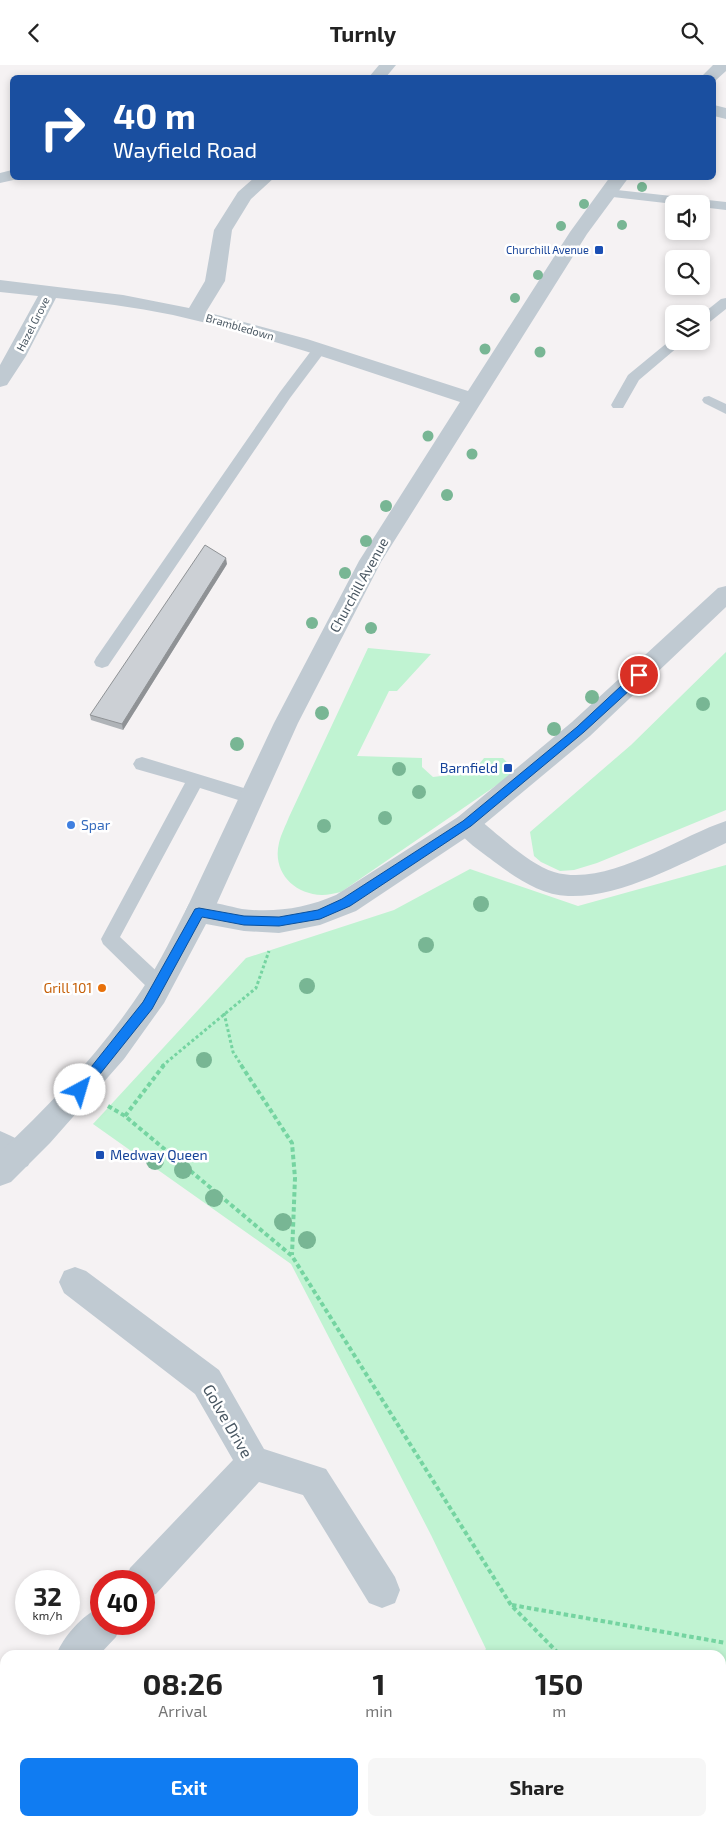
<!DOCTYPE html>
<style>
:root{--surface:#fff;--page:#f6f6f6;--text:#222;--muted:#767676;--accent:#107cf2}
body{margin:0;font-family:"Exo 2",sans-serif;background:var(--page);color:var(--text);height:100vh;display:flex;flex-direction:column;font-size:19px;white-space:nowrap}
*{box-sizing:border-box;margin:0}
p{font-size:16px;color:var(--muted)}
.icon{flex:none;width:28px;height:28px;fill:none;stroke:currentColor;stroke-width:2;stroke-linecap:round;stroke-linejoin:round}
.map{position:relative;flex:1;overflow:hidden}
.drawer{position:absolute;left:0px;top:1585px;width:726px;height:176px;display:flex;flex-direction:column;background:var(--surface);border-radius:15px 15px 0 0;box-shadow:0 2px 8px #0003}
.drawer>*{flex:none}
.banner{position:absolute;left:10px;top:10px;width:706px;height:105px;border-radius:8px;box-shadow:0 2px 8px #0003;background:#1a4fa0;color:#fff;overflow:hidden}
.buttons{position:absolute;left:665px;top:130px;display:grid;gap:10px}
.buttons a{display:grid;place-items:center;width:45px;height:45px;border-radius:8px;background:var(--surface);box-shadow:0 2px 8px #0003;font-size:25px}
.speed{position:absolute;left:15px;top:1505px;display:flex;gap:10px;font-size:25px;font-weight:700;text-align:center}
.speed>*{display:grid;place-content:center;width:65px;height:65px;border-radius:50%;background:var(--surface);box-shadow:0 2px 8px #0003;line-height:1}
.speed small{font-size:12px;font-weight:400}
.speed .limit{border:8px solid #d22;background:#fff;color:#111}
.pin{position:absolute;display:grid;place-items:center;width:42px;height:42px;color:#fff;margin:-21px;border:2px solid #fff;border-radius:50%;box-shadow:0 1px 5px #0007}
.me{position:absolute;width:55px;margin:-28px;rotate:39deg;stroke-linejoin:round;filter:drop-shadow(0 0 4px #0008)}
.turn{display:flex;align-items:center;gap:18px;height:105px;padding:0 20px;font-size:22px}
.turn .icon{width:65px;height:65px;stroke-width:2.5}
.turn b{display:block;font-size:35px;line-height:42px}
.eta{display:flex;justify-content:space-evenly;align-items:center;height:85px;text-align:center}
.eta b{font-size:30px;font-weight:700;line-height:35px}
.button{display:flex;gap:10px;margin-top:auto;padding:10px 20px}
.button a{flex:1;height:58px;border-radius:8px;background:var(--accent);color:#fff;font-size:20px;font-weight:700;line-height:58px;text-align:center}
.button a+a{background:var(--page);color:var(--text)}
header{display:flex;justify-content:space-between;align-items:center;height:65px;padding:0 20px;background:var(--surface);font-size:22px;font-weight:700}
.map>svg:first-child{display:block}
.green{fill:#c0f3d2}
.lines{fill:none;stroke-linecap:round;stroke-linejoin:round}
.path-far1{stroke:#75d4a1;stroke-width:3;stroke-dasharray:3 2.5;stroke-linecap:butt}
.path{stroke:#75d4a1;stroke-width:4;stroke-dasharray:4.5 3;stroke-linecap:butt}
.service{fill:#c0cad2;fill-rule:evenodd}
.minor{fill:#c0cad2;fill-rule:evenodd}
.tertiary{fill:#c0cad2;fill-rule:evenodd}
.tree{fill:#78b694}
.wall{fill:#afb3b7}
.shaded-wall{fill:#8f9295}
.building{fill:#ccd0d5;stroke:#8f9295}
.route{fill:#107cf2;stroke:#0a519d}
.transit-dot{fill:#1a4fb4;stroke:#fff;stroke-width:2}
.shop-dot{fill:#3f7fe0;stroke:#fff;stroke-width:2}
.food-dot{fill:#e8710a;stroke:#fff;stroke-width:2}
.labels{text-anchor:middle;stroke-width:5;stroke-linejoin:round;paint-order:stroke}
.far-transit-label{font-size:11px;fill:#164399;stroke:#fff;text-anchor:end}
.far-street-label{font-size:11px;fill:#495762;stroke:#fff}
.street-label{font-size:14px;fill:#495762;stroke:#fff}
.transit-label{font-size:14px;fill:#164399;stroke:#fff;text-anchor:end}
.shop-label{font-size:14px;fill:#366cbe;stroke:#fff;text-anchor:start}
.food-label{font-size:14px;fill:#c56008;stroke:#fff;text-anchor:end}
.near-street-label{font-size:16px;fill:#495762;stroke:#fff}
</style>
<header><svg class="icon" aria-label="back" viewBox="0 0 24 24"><path d="M15 5l-7 7 7 7"/></svg>Turnly<svg class="icon" aria-label="search" viewBox="0 0 24 24"><circle cx="10" cy="10" r="6"/><path d="M15 15l6 6"/></svg></header>
<div class="map">
<svg width="726" height="1761" viewBox="0 0 726 1761">
<rect width="100%" height="100%" fill="#f5f2f3"/>
<g class="green">
<path d="M 368,583 L 431,589 L 397,626 L 389,626 L 357,691 L 422,693 L 422,702 L 433,712 L 473,707 L 484,693 L 503,693 L 516,707 L 341,827 C 335,828 328,830 322,830 C 293,829 272,806 279,778 C 281,769 286,760 289,752 Z"/>
<path d="M 726,587 L 726,745 L 597,798 L 574,805 L 560,806 L 541,797 L 534,791 L 530,767 L 631,680 Z"/>
<path d="M 726,800 L 726,1761 L 335,1761 L 339,1756 L 721,1756 L 721,1590 L 481,1590 L 486,1584 L 431,1470 L 291,1199 L 93,1059 L 246,893 L 394,845 L 470,804 L 578,841 Z"/>
</g>
<g class="lines">
<g class="path-far1">
<path d="M 224,948 L 233,987 L 242,1001"/>
<path d="M 162,1001 L 256,923 L 269,886"/>
</g>
<g class="path">
<path d="M 241,1000 L 292,1078 L 295,1113 L 292,1190"/>
<path d="M 108,1041 L 125,1051 L 292,1191 L 511,1540 L 560,1590"/>
<path d="M 125,1051 L 164,1000"/>
<path d="M 512,1540 L 726,1578"/>
<path d="M 721,1735 L 726,1739"/>
<path d="M 460,1761 L 461,1756"/>
</g>
<g class="service">
<path d="M 608,124 L 726,137 L 726,145 L 701,142 L 701,139 L 674,139 L 604,131 L 602,128 L 604,125 Z"/>
<path d="M 726,233 L 726,244 L 706,260 L 701,261 L 701,250 L 721,234 Z"/>
<path d="M 673,273 L 674,276 L 685,276 L 639,315 L 623,343 L 613,343 L 611,340 L 628,310 Z"/>
<path d="M 319,281 L 326,285 L 290,333 L 108,601 L 102,603 L 96,601 L 94,597 L 96,593 L 280,327 L 314,282 Z"/>
<path d="M 709,331 L 726,339 L 726,349 L 704,338 L 702,335 L 704,332 Z"/>
<path d="M 142,692 L 257,727 L 260,732 L 257,737 L 251,739 L 200,723 L 120,872 L 166,915 L 169,921 L 166,927 L 159,929 L 152,927 L 103,879 L 101,874 L 185,718 L 136,704 L 133,699 L 136,694 Z"/>
</g>
<g class="minor">
<path d="M 379,0 L 396,0 L 386,12 L 369,12 Z"/>
<path d="M 713,0 L 726,0 L 726,6 L 715,16 L 714,12 L 701,12 Z"/>
<path d="M 714,40 L 726,43 L 726,54 L 714,51 Z"/>
<path d="M 12,105 L 12,112 L 19,112 L 18,114 L 0,118 L 0,108 Z"/>
<path d="M 255,112 L 275,112 L 251,134 L 232,165 L 225,216 L 206,247 L 307,274 L 468,326 L 570,167 L 610,112 L 629,112 L 587,169 L 381,497 L 298,658 L 213,847 L 209,855 L 199,858 L 189,855 L 185,847 L 274,658 L 359,496 L 460,337 C 365,306 271,272 173,250 C 134,242 95,237 56,233 L 26,291 L 7,320 L 0,322 L 0,300 L 38,231 L 0,227 L 0,215 L 123,230 L 189,243 L 205,216 L 214,165 L 238,127 Z"/>
<path d="M 467,749 L 476,752 C 498,769 527,798 554,807 C 607,823 677,772 726,756 L 726,778 C 680,799 620,833 568,831 C 541,830 516,813 496,798 C 482,787 462,775 454,759 L 458,752 Z"/>
<path d="M 0,1066 C 14,1072 26,1077 32,1091 L 28,1101 L 17,1105 L 0,1097 Z"/>
<path d="M 75,1202 L 86,1206 L 219,1305 L 264,1384 L 326,1404 L 395,1512 L 400,1525 L 395,1538 L 382,1543 L 369,1538 L 303,1430 L 259,1417 L 156,1529 L 144,1533 L 144,1516 L 125,1516 L 130,1503 L 233,1395 L 195,1329 L 64,1228 L 59,1217 L 64,1206 Z"/>
<path d="M 101,1542 L 101,1559 L 121,1559 L 116,1572 L 99,1590 L 56,1590 C 64,1571 82,1550 101,1542 Z"/>
<path d="M 5,1646 L 5,1687 L 0,1689 L 0,1648 Z"/>
</g>
<path class="tertiary" d="M 726,521 L 726,542 L 590,671 L 476,766 L 356,846 L 320,860 L 279,868 L 244,866 L 206,859 L 164,938 L 124,994 L 50,1078 L 11,1117 L 0,1121 L 0,1087 C 52,1038 104,983 143,923 C 161,896 174,867 189,839 C 206,833 225,841 242,844 C 275,848 306,843 336,830 L 458,752 L 572,657 L 718,523 Z"/>
</g>
<g class="tree">
<circle cx="642" cy="122" r="5"/>
<circle cx="584" cy="139" r="5"/>
<circle cx="622" cy="160" r="5"/>
<circle cx="561" cy="161" r="5"/>
<circle cx="538" cy="210" r="5"/>
<circle cx="515" cy="233" r="5"/>
<circle cx="485" cy="284" r="5.5"/>
<circle cx="540" cy="287" r="5.5"/>
<circle cx="428" cy="371" r="5.5"/>
<circle cx="472" cy="389" r="5.5"/>
<circle cx="447" cy="430" r="6"/>
<circle cx="386" cy="441" r="6"/>
<circle cx="366" cy="476" r="6"/>
<circle cx="345" cy="508" r="6"/>
<circle cx="312" cy="558" r="6"/>
<circle cx="371" cy="563" r="6"/>
<circle cx="592" cy="632" r="7"/>
<circle cx="703" cy="639" r="7"/>
<circle cx="322" cy="648" r="7"/>
<circle cx="554" cy="664" r="7"/>
<circle cx="237" cy="679" r="7"/>
<circle cx="399" cy="704" r="7"/>
<circle cx="419" cy="727" r="7"/>
<circle cx="385" cy="753" r="7"/>
<circle cx="324" cy="761" r="7"/>
<circle cx="481" cy="839" r="8"/>
<circle cx="426" cy="880" r="8"/>
<circle cx="307" cy="921" r="8"/>
<circle cx="204" cy="995" r="8"/>
<circle cx="155" cy="1096" r="9"/>
<circle cx="183" cy="1105" r="9"/>
<circle cx="214" cy="1133" r="9"/>
<circle cx="283" cy="1157" r="9"/>
<circle cx="307" cy="1175" r="9"/>
</g>
<path class="wall" d="M 227,499 L 123,665 L 91,655 L 90,650 Z"/>
<path class="shaded-wall" d="M 226,493 L 227,499 L 123,665 L 122,659 Z"/>
<path class="building" d="M 205,480 L 226,493 L 122,659 L 90,650 Z"/>
<path class="route" d="M 639,607 L 644,610 L 643,613 L 584,667 L 471,761 L 350,841 L 320,854 L 279,861 L 244,860 L 202,852 L 152,944 L 84,1029 L 80,1030 L 76,1029 L 74,1025 L 76,1021 L 143,937 L 195,844 L 199,843 L 244,851 L 279,852 L 318,845 L 342,834 L 463,756 L 577,662 L 635,608 Z"/>
<g class="transit-dot">
<rect x="594" y="180" width="10" height="10" rx="2.5"/>
<rect x="503" y="698" width="10" height="10" rx="2.5"/>
<rect x="95" y="1085" width="10" height="10" rx="2.5"/>
</g>
<circle class="shop-dot" cx="71" cy="760" r="5"/>
<circle class="food-dot" cx="102" cy="923" r="5"/>
<g class="labels">
<g class="far-transit-label">
<text x="589" y="189">Churchill Avenue</text>
</g>
<g class="far-street-label">
<text transform="translate(33 259) rotate(-63)" y="4">Hazel Grove</text>
<text transform="translate(240 262) rotate(16)" y="4">Brambledown</text>
</g>
<g class="street-label">
<text transform="translate(359 520) rotate(-61)" y="5">Churchill Avenue</text>
</g>
<g class="transit-label">
<text x="498" y="708">Barnfield</text>
<text x="110" y="1095" text-anchor="start">Medway Queen</text>
</g>
<g class="shop-label">
<text x="81" y="765">Spar</text>
</g>
<g class="food-label">
<text x="92" y="928">Grill 101</text>
</g>
<g class="near-street-label">
<text transform="translate(228 1356) rotate(60)" y="6">Golve Drive</text>
</g>
</g>
</svg>
<div class="buttons">
<a><svg class="icon" aria-label="sound" viewBox="0 0 24 24"><path d="M4 9h4l5-4v14l-5-4H4zM17 9q2 3 0 6"/></svg></a>
<a><svg class="icon" aria-label="search" viewBox="0 0 24 24"><circle cx="10" cy="10" r="6"/><path d="M15 15l6 6"/></svg></a>
<a><svg class="icon" aria-label="layers" viewBox="0 0 24 24"><path d="M12 4l9 5-9 5-9-5zM3 14l9 5 9-5"/></svg></a>
</div>
<div class="speed"><div>32<small>km/h</small></div><div class="limit">40</div></div>
<div class="pin" style="left:639px;top:610px;background:#d93025"><svg class="icon" aria-label="arrive" viewBox="0 0 24 24"><path d="M6 21V4h12l-3 4 3 4H6"/></svg></div>
<svg class="me" style="left:80px;top:1025px" viewBox="-20 -20 40 40"><circle r="19" fill="#fff"/><path d="M0-13L10 11 0 6-10 11z" fill="#107cf2"/></svg>
<div class="banner">
<div class="turn"><svg class="icon" aria-label="right" viewBox="0 0 24 24"><path d="M7 20v-9h11M14 6l5 5-5 5"/></svg><div><b>40 m</b>Wayfield Road</div></div>
</div>
<section class="drawer">
<div class="eta">
<div><b>08:26</b><p>Arrival</p></div>
<div><b>1</b><p>min</p></div>
<div><b>150</b><p>m</p></div>
</div>
<div class="button"><a>Exit</a><a>Share</a></div>
</section>
</div>
